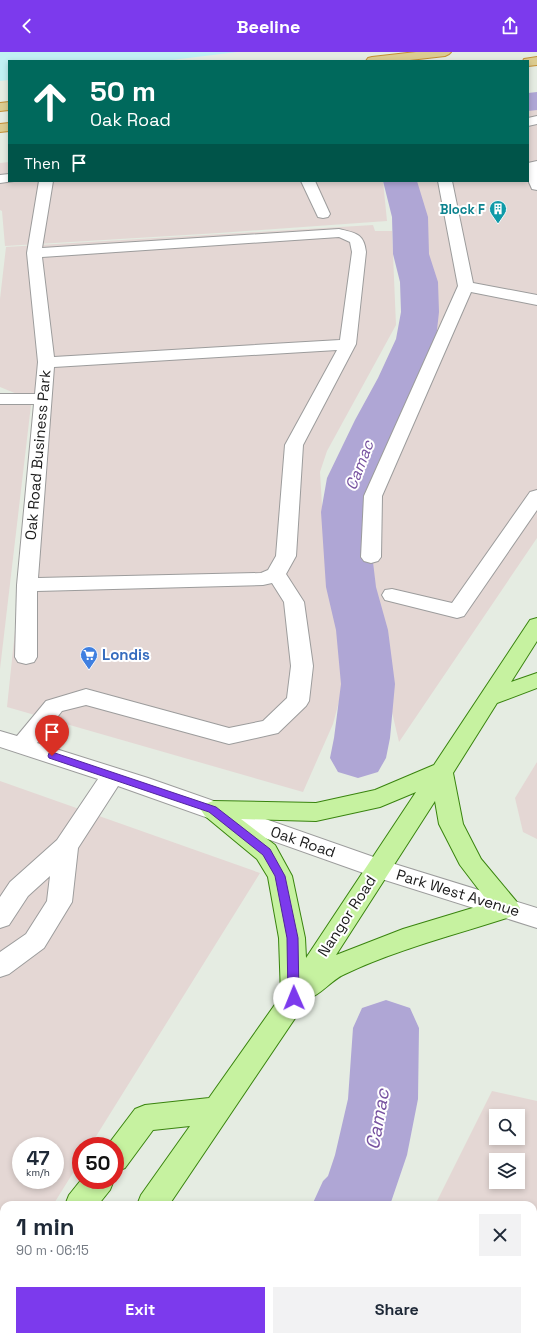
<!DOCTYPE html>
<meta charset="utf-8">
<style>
:root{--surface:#fff;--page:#f2f2f3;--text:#1f2937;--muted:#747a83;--accent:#7c3aed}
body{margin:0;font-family:"Space Grotesk",sans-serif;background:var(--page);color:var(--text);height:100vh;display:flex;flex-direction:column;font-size:15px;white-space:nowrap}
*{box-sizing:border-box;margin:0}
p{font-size:13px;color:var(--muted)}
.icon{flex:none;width:22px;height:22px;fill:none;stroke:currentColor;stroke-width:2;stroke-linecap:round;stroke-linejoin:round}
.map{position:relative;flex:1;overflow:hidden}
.sheet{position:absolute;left:0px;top:1149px;width:537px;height:140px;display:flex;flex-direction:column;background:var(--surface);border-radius:12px 12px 0 0;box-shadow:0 2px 6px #0003}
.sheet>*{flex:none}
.guide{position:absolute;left:8px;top:8px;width:521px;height:122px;border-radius:0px;box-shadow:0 2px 6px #0003;background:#00695c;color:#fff;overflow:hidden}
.controls{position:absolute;left:489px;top:1057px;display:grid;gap:8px}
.controls a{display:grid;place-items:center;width:36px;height:36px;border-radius:0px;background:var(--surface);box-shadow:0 2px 6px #0003;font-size:20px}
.speed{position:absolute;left:12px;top:1085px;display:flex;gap:8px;font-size:20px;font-weight:700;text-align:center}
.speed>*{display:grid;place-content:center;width:52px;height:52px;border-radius:50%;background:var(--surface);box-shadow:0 2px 6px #0003;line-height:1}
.speed small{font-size:10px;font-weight:400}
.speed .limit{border:6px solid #d22;background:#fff;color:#111}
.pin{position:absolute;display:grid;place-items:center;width:34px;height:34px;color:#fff;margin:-41px -17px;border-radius:50% 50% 50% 0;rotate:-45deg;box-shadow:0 0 4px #0007}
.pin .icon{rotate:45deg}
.me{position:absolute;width:44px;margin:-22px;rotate:359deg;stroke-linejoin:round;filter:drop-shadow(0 0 3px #0008)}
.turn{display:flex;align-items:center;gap:14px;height:84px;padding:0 16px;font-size:18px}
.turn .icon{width:52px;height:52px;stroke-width:2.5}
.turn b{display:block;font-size:28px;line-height:34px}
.then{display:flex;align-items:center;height:38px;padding:0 16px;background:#0003;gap:8px;font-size:15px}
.round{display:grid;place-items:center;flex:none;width:42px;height:42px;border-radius:0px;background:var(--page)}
.head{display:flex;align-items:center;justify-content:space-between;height:68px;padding:0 16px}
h1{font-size:24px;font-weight:700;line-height:30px}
.action{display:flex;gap:8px;margin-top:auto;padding:8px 16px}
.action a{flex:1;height:46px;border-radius:0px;background:var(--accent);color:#fff;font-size:16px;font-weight:700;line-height:46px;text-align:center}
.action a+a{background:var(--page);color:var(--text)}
header{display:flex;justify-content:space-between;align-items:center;height:52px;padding:0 16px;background:var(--accent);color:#fff;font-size:18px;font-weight:700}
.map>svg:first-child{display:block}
.industrial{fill:#e4d7d4;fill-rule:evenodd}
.park{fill:#c1f0f3}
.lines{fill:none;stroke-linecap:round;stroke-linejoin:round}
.river{fill:#afa6d5;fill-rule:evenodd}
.minor-casing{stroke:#9c9c9c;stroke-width:2}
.major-casing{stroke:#39840e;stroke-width:2}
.highway-casing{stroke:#c48f35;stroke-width:2}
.minor{fill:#fff;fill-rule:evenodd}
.major{fill:#c6f2a0;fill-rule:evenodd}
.highway{fill:#dccc90;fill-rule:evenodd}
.route{fill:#7c3aed;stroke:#51269a}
.labels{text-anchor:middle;stroke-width:4;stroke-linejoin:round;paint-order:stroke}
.far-culture-label{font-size:13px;font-weight:bold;fill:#0d838f;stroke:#fff;text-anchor:end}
.street-label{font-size:15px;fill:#1b1b1b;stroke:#fff}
.shop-label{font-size:15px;font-weight:bold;fill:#366cbe;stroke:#fff;text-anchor:start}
.water-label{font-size:16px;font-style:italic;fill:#7752a0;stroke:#fff}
.near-water-label{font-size:19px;font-style:italic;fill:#7752a0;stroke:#fff}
</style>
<header><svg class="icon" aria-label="back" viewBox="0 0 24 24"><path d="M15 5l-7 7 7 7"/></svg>Beeline<svg class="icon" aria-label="share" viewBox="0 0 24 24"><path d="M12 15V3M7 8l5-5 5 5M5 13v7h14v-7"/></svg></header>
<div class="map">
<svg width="537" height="1289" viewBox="0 0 537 1289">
<rect width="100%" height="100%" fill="#e5ece2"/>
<g class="industrial">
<path d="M 537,53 L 537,486 L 399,690 L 368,558 L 355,461 L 430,267 L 415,129 L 528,129 L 528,55 Z"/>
<path d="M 9,110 L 9,129 L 383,129 L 387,169 L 219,181 L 5,194 L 2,159 L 0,158 L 0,111 Z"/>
<path d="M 373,173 L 375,179 L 392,179 L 396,273 L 327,399 L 320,420 L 326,520 L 343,605 L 344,631 L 333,672 L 303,740 L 7,655 L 39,351 L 0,335 L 0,247 L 6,195 Z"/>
<path d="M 0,353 L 31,353 L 0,617 Z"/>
<path d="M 537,710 L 537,787 L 523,780 L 515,746 Z"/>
<path d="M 0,729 L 260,821 L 90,1094 L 81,1094 L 81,1108 L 53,1153 L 4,1153 L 4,1231 L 0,1238 ZM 21,1094 L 55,1094 L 55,1128 L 21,1128 Z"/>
<path d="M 492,1039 L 537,1049 L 537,1289 L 368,1289 L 370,1285 L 533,1285 L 533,1153 L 435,1153 ZM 496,1064 L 518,1064 L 518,1086 L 496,1086 ZM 496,1108 L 518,1108 L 518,1130 L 496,1130 Z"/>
</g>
<path class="park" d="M 0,0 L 237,0 L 164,9 L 9,9 L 9,28 L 0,29 Z"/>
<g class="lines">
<g class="river">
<path d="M 537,40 L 537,58 L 528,59 L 528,41 Z"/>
<path d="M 383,129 L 417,129 L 428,165 L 429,202 L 438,230 L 439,260 L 436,287 L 420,326 L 399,368 L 373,426 L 367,460 L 376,535 L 388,578 L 395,632 L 390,686 L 386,706 L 378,720 L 358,726 L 338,720 L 330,706 L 334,686 L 341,632 L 336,578 L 326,535 L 321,460 L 327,426 L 355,368 L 378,326 L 396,287 L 401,260 L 400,230 L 393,202 L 392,165 Z"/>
<path d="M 386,948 L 410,956 L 419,976 L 418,1047 L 407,1103 L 390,1153 L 312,1153 L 323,1129 L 328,1124 L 335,1103 L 348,1047 L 353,976 L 362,956 Z"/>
<path d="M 248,1285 L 328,1285 L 326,1289 L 246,1289 Z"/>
</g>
<defs>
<g id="minor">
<path d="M 537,64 L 537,72 L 528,74 L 528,66 Z"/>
<path d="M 537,109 L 537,138 L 532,137 L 528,128 L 528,111 Z"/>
<path d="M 9,122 L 9,129 L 14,129 L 0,131 L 0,123 Z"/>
<path d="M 39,129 L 53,129 L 42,196 L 339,177 C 355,181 364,181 366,200 L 356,292 L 303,393 L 296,504 L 286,522 L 304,550 L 313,614 L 309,649 L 306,654 L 278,681 L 229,692 L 86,653 L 62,659 L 37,691 L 148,726 L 385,809 L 537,856 L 537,876 L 369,823 L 118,734 L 78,796 L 72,850 L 44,896 L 9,922 L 0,925 L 0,900 L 26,882 L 47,849 L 50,824 L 28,844 L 9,873 L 0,876 L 0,845 L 10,830 L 57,788 L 98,727 L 0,695 L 0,679 L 17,684 L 46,649 L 86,637 L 229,676 L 263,669 L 287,646 L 291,614 L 284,550 L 272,531 L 263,533 L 37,539 L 37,605 L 34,610 L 26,612 L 18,610 L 15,605 L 17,533 L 34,352 L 0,352 L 0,342 L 35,342 L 38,310 L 27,201 ZM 339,185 L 350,190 L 352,200 L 340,288 L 54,305 L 42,205 ZM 337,298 L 285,393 L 276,504 L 268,518 L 261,521 L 38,526 L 54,315 Z"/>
<path d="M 301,129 L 315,129 L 330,162 L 328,165 L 323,166 L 318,165 Z"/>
<path d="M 438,129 L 452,129 L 473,231 L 537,243 L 537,253 L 471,240 L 382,444 L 381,505 L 378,509 L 371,511 L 364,509 L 361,505 L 364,444 L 458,234 Z"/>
<path d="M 537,438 L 537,458 L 464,564 L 457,566 L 385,548 L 382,543 L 385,538 L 392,537 L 452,551 L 530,440 Z"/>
</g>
<g id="major">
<path d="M 537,566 L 537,589 L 511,630 L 537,621 L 537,636 L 497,651 L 453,721 L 463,772 L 481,807 L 516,849 L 520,856 L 516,863 C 459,882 400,896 345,922 C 331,928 322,942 308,947 L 169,1153 L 137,1153 L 141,1143 L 190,1074 L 153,1078 L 125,1116 L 115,1120 L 115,1094 L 107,1094 L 135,1057 L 145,1053 L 209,1046 L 281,944 L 279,886 L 268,825 L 257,807 L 205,764 L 201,758 L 205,752 L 213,749 L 316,751 L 375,738 L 434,713 L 530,568 ZM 416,740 L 306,906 L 305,886 L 292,824 L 275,793 L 241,767 L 316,769 L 380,755 ZM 435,749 L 439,772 L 460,813 L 489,851 L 403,877 L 336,903 Z"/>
<path d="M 81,1128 L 114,1128 L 110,1138 L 98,1153 L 65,1153 L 69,1143 Z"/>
<path d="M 4,1247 L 4,1285 L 13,1285 L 11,1289 L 0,1289 L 0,1249 Z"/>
<path d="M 45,1285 L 78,1285 L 76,1289 L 43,1289 Z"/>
</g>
<g id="highway">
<path d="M 416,0 L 451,0 L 449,2 L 445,4 L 401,9 L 366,9 L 368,6 L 372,5 Z"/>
<path d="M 537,5 L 537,13 L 528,14 L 528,9 L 523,9 L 524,7 Z"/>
<path d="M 9,50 L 9,58 L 0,59 L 0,51 Z"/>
<path d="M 9,71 L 9,79 L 0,80 L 0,72 Z"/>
</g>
</defs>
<use href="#minor" class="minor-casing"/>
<use href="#major" class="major-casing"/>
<use href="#highway" class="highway-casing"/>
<use href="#minor" class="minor"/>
<use href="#major" class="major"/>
<use href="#highway" class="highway"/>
</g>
<path class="route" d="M 52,700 L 216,755 L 270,797 L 285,824 L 298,886 L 299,946 L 298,949 L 294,951 L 290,949 L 288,946 L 287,886 L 275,824 L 263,803 L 209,760 L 49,706 L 48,704 L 49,701 Z"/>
<defs>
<symbol id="building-pin" viewBox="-11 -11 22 30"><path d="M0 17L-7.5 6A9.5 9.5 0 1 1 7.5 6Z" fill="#0f9aa8" stroke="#fff"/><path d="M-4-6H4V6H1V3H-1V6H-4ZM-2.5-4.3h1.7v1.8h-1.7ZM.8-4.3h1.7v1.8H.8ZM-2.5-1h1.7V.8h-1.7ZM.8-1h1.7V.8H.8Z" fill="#fff"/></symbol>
<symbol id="supermarket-pin" viewBox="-11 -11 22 30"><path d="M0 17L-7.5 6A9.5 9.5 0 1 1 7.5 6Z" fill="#3f7fe0" stroke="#fff"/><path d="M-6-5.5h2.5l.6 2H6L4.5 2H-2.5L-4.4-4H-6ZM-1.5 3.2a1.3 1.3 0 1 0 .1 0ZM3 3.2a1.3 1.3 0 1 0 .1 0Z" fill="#fff"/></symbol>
</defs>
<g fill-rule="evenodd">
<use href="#building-pin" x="488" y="147" width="20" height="27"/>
<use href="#supermarket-pin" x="79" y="593" width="20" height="27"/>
</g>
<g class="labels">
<g class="far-culture-label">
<text x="485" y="162">Block F</text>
</g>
<g class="street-label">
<text transform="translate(38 403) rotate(-85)" y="5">Oak Road Business Park</text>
<text transform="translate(303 790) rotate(19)" y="5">Oak Road</text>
<text transform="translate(458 841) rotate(17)" y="5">Park West Avenue</text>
<text transform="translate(347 864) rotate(-57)" y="5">Nangor Road</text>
</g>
<g class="shop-label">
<text x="102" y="608">Londis</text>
</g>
<g class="water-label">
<text transform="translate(359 413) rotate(-69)" y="6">Camac</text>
</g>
<g class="near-water-label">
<text transform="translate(377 1067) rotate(-80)" y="7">Camac</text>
</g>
</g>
</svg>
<div class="controls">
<a><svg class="icon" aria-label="search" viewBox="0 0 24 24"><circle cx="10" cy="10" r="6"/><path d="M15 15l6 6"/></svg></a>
<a><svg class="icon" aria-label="layers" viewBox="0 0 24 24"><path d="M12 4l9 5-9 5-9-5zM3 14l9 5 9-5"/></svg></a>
</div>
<div class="speed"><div>47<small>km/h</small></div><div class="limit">50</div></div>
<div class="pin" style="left:52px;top:704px;background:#d93025"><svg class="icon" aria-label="arrive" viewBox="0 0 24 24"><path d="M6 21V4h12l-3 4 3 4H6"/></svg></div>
<svg class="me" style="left:294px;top:946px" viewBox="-20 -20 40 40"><circle r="19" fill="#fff"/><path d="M0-13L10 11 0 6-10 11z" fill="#7c3aed"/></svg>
<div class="guide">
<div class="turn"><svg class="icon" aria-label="ahead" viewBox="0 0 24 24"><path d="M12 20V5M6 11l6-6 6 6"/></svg><div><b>50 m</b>Oak Road</div></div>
<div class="then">Then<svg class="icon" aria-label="arrive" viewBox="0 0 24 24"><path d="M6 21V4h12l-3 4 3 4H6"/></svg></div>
</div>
<section class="sheet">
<div class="head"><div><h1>1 min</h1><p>90 m · 06:15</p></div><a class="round"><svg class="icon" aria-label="close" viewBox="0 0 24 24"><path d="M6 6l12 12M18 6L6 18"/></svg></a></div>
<div class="action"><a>Exit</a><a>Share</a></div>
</section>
</div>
